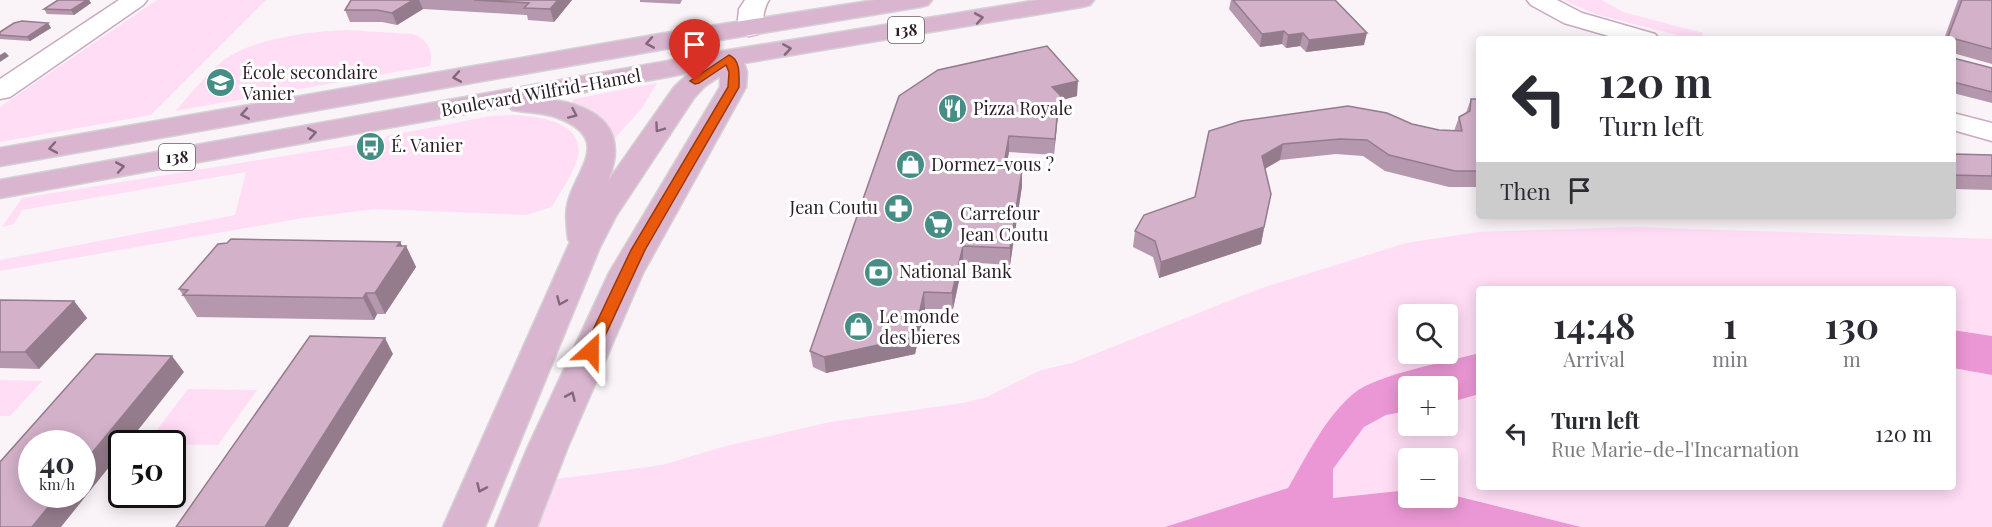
<!DOCTYPE html>
<meta charset="utf-8">
<style>
:root{--surface:#fff;--page:#f2f2f3;--text:#2b2b33;--muted:#7c7c81}
body{margin:0;font-family:"Playfair Display",serif;background:var(--page);color:var(--text);height:100vh;display:flex;flex-direction:column;font-size:22px;white-space:nowrap}
*{box-sizing:border-box;margin:0}
p{font-size:20px;color:var(--muted)}
.icon{flex:none;width:33px;height:33px;fill:none;stroke:currentColor;stroke-width:2;stroke-linecap:round;stroke-linejoin:round}
.map{position:relative;flex:1;overflow:hidden}
.drawer{position:absolute;left:1476px;top:286px;width:480px;height:204px;display:flex;flex-direction:column;background:var(--surface);border-radius:6px;box-shadow:0 3px 15px #0003}
.drawer>*{flex:none}
.banner{position:absolute;left:1476px;top:36px;width:480px;height:183px;border-radius:6px;box-shadow:0 3px 15px #0003;background:#fff;color:var(--text);overflow:hidden}
.tools{position:absolute;left:1398px;top:304px;display:grid;gap:12px}
.tools a{display:grid;place-items:center;width:60px;height:60px;border-radius:6px;background:var(--surface);box-shadow:0 3px 15px #0003;font-size:30px}
.speed{position:absolute;left:18px;top:430px;display:flex;gap:12px;font-size:30px;font-weight:700;text-align:center}
.speed>*{display:grid;place-content:center;width:78px;height:78px;border-radius:50%;background:var(--surface);box-shadow:0 3px 15px #0003;line-height:1}
.speed small{font-size:15px;font-weight:400}
.speed .limit{border:3px solid #111;border-radius:9px;background:#fff;color:#111}
.pin{position:absolute;display:grid;place-items:center;width:51px;height:51px;color:#fff;margin:-62px -26px;border-radius:50% 50% 50% 0;rotate:-45deg;box-shadow:0 0 6px #0007}
.pin .icon{rotate:45deg}
.me{position:absolute;width:66px;margin:-33px;rotate:24deg;stroke-linejoin:round;filter:drop-shadow(0 0 4px #0008)}
.turn{display:flex;align-items:center;gap:21px;height:126px;padding:0 24px;font-size:27px}
.turn .icon{width:78px;height:78px;stroke-width:2.5}
.turn b{display:block;font-size:42px;line-height:51px}
.then{display:flex;align-items:center;height:57px;padding:0 24px;background:#0003;gap:12px;font-size:22px}
.eta{display:flex;justify-content:space-evenly;align-items:center;height:102px;text-align:center}
.eta b{font-size:36px;font-weight:700;line-height:42px}
ul{padding:0;list-style:none}
li{display:flex;align-items:center;gap:18px;height:90px;padding:0 24px}
li div{flex:1}
li b{display:block;font-size:22px}
li em{font-style:normal}
.map>svg:first-child{display:block}
.green{fill:#ffddf5;fill-rule:evenodd}
.water{fill:#eb97d5}
.lines{fill:none;stroke-linecap:round;stroke-linejoin:round}
.minor-casing{stroke:#caa9c0;stroke-width:3}
.major-casing{stroke:#d4d2d3;stroke-width:3}
.minor{fill:#fff;fill-rule:evenodd}
.major{fill:#dab5d0;fill-rule:evenodd}
.wall{fill:#b598ad}
.shaded-wall{fill:#947c8d}
.building{fill:#d3b1c9;stroke:#947c8d;stroke-width:1.5}
.oneway{stroke:#82687a}
.route{fill:#ea580c;stroke:#983908;stroke-width:1.5}
.labels{text-anchor:middle;stroke-width:6;stroke-linejoin:round;paint-order:stroke}
.shield{fill:#fff;stroke:#696066;stroke-width:1.5}
.shield-label{font-size:16px;font-weight:bold;fill:#291c25}
.poi-label{font-size:18px;fill:#291c25;stroke:#fff;text-anchor:start}
.street-label{font-size:18px;fill:#291c25;stroke:#fff}
</style>
<div class="map">
<svg width="1992" height="527" viewBox="0 0 1992 527">
<rect width="100%" height="100%" fill="#faf3f8"/>
<g class="green">
<path d="M 157,0 L 266,0 L 151,115 L 0,142 L 0,107 Z"/>
<path d="M 1564,0 L 1602,0 L 1623,12 L 1703,33 L 1701,39 L 1693,39 L 1595,14 Z"/>
<path d="M 345,30 L 413,34 C 428,40 434,50 430,66 L 175,111 C 191,94 206,74 224,60 C 251,39 312,31 345,30 Z"/>
<path d="M 657,83 L 642,108 L 609,145 L 583,109 L 571,104 L 574,99 Z"/>
<path d="M 511,115 C 537,116 588,121 577,160 C 572,176 560,192 552,207 L 526,215 L 375,209 L 303,218 L 0,271 L 0,260 L 235,215 L 246,172 L 22,210 L 14,224 L 2,227 L 22,198 L 384,140 L 387,136 L 491,116 Z"/>
<path d="M 1634,227 L 1992,239 L 1992,336 L 1953,330 L 1953,290 L 1479,290 L 1479,353 L 1385,378 L 1306,456 L 1288,488 L 1165,527 L 516,527 L 534,482 L 662,465 L 726,446 L 830,422 L 963,403 L 987,397 L 1041,370 L 1072,363 L 1259,289 L 1406,243 L 1478,232 ZM 1408,315 L 1448,315 L 1448,354 L 1408,354 Z"/>
<path d="M 1953,368 L 1992,375 L 1992,527 L 1581,527 L 1448,494 L 1448,459 L 1408,459 L 1408,490 L 1333,498 L 1333,469 L 1364,427 L 1386,415 L 1408,411 L 1408,426 L 1448,426 L 1448,403 L 1479,394 L 1479,488 L 1953,488 Z"/>
<path d="M 0,380 L 42,381 L 10,416 L 0,416 Z"/>
<path d="M 188,389 L 189,389 L 257,390 L 218,445 L 146,444 Z"/>
</g>
<g class="water">
<path d="M 1953,330 L 1992,336 L 1992,375 L 1953,368 Z"/>
<path d="M 1479,353 L 1479,394 L 1448,403 L 1448,387 L 1408,387 L 1408,411 L 1386,415 L 1364,427 L 1333,469 L 1333,498 L 1408,490 L 1408,498 L 1448,498 L 1448,494 L 1581,527 L 1165,527 L 1288,488 C 1307,456 1324,419 1353,394 C 1377,374 1447,362 1479,353 Z"/>
</g>
<g class="lines">
<defs>
<g id="minor">
<path d="M 119,0 L 147,0 L 143,5 L 10,97 L 0,99 L 0,79 Z"/>
<path d="M 745,0 L 769,0 C 761,12 765,24 758,34 L 749,36 L 740,34 L 737,29 L 739,9 Z"/>
<path d="M 1527,0 L 1557,0 L 1582,13 L 1655,34 L 1659,39 L 1619,39 L 1564,23 L 1531,5 Z"/>
<path d="M 1953,113 L 1992,123 L 1992,141 L 1953,130 Z"/>
</g>
<g id="major">
<path d="M 875,0 L 932,0 L 928,5 L 920,7 L 665,49 L 0,166 L 0,148 L 665,33 Z"/>
<path d="M 1038,0 L 1094,0 L 1090,5 L 1082,7 L 744,63 L 747,72 L 746,87 L 643,273 L 567,449 L 537,527 L 495,527 L 527,449 L 609,273 L 720,87 L 720,76 L 704,87 L 694,98 L 616,216 L 600,247 L 485,527 L 443,527 L 570,242 L 568,239 C 567,229 565,216 567,206 C 572,173 616,140 558,118 C 544,112 527,113 512,110 L 509,106 L 0,198 L 0,180 L 729,50 ZM 689,73 L 674,87 L 608,181 C 630,128 597,105 547,99 Z"/>
</g>
</defs>
<use href="#minor" class="minor-casing"/>
<use href="#major" class="major-casing"/>
<use href="#minor" class="minor"/>
<use href="#major" class="major"/>
</g>
<g class="wall">
<path d="M 58,0 L 89,0 L 91,3 L 74,15 L 47,14 L 44,9 Z"/>
<path d="M 351,0 L 572,0 L 554,22 L 528,20 L 527,15 L 423,9 L 397,25 L 382,22 L 350,22 L 345,10 Z"/>
<path d="M 640,0 L 682,0 L 680,4 L 640,2 Z"/>
<path d="M 1231,0 L 1335,0 L 1364,45 L 1306,52 L 1300,46 L 1286,48 L 1282,44 L 1260,47 L 1229,9 Z"/>
<path d="M 1958,0 L 1992,0 L 1992,64 L 1953,53 L 1953,39 L 1944,39 Z"/>
<path d="M 48,23 L 51,28 L 30,41 L 0,39 L 0,32 Z"/>
<path d="M 1953,58 L 1992,68 L 1992,103 L 1953,93 Z"/>
<path d="M 938,70 L 1077,96 L 1062,100 L 1061,113 L 1058,114 L 1054,155 L 1009,152 L 1006,169 L 1022,186 L 1010,265 L 963,262 L 953,309 L 925,309 L 915,354 L 826,373 L 813,367 L 810,351 Z"/>
<path d="M 1471,99 L 1479,99 L 1479,187 L 1449,187 L 1385,171 L 1363,156 L 1336,154 L 1280,160 L 1265,169 L 1271,194 L 1261,244 L 1159,278 L 1153,257 L 1133,247 L 1135,231 L 1195,197 L 1209,131 L 1412,124 L 1439,130 L 1454,131 L 1459,117 L 1466,113 Z"/>
<path d="M 1953,154 L 1992,155 L 1992,190 L 1953,189 Z"/>
<path d="M 400,242 L 402,246 L 406,246 L 416,267 L 385,314 L 377,314 L 374,320 L 197,317 L 179,289 Z"/>
<path d="M 0,300 L 74,301 L 87,318 L 39,369 L 0,368 Z"/>
</g>
<g class="shaded-wall">
<path d="M 87,0 L 89,0 L 91,3 L 74,15 L 71,10 Z"/>
<path d="M 413,0 L 419,0 L 423,9 L 397,25 L 392,13 Z"/>
<path d="M 558,0 L 572,0 L 554,22 L 550,9 Z"/>
<path d="M 48,23 L 51,28 L 30,41 L 27,37 Z"/>
<path d="M 1284,31 L 1282,44 L 1260,47 L 1262,34 Z"/>
<path d="M 1303,33 L 1300,46 L 1286,48 L 1288,35 Z"/>
<path d="M 1367,33 L 1364,45 L 1306,52 L 1309,40 Z"/>
<path d="M 5,52 L 9,56 L 0,62 L 0,55 Z"/>
<path d="M 1078,81 L 1077,96 L 1062,100 L 1061,113 L 1058,114 L 1054,155 L 1055,139 L 1052,87 Z"/>
<path d="M 1009,136 L 1009,152 L 1002,185 L 1003,169 Z"/>
<path d="M 1283,144 L 1280,160 L 1259,172 L 1262,156 Z"/>
<path d="M 1022,170 L 1022,186 L 1010,265 L 1010,248 Z"/>
<path d="M 1264,227 L 1261,244 L 1159,278 L 1161,262 Z"/>
<path d="M 400,242 L 404,249 L 406,246 L 416,267 L 385,314 L 375,293 Z"/>
<path d="M 963,246 L 963,262 L 953,309 L 952,293 Z"/>
<path d="M 924,292 L 925,309 L 915,354 L 826,373 L 824,357 Z"/>
<path d="M 366,293 L 377,314 L 374,320 L 363,298 Z"/>
<path d="M 74,301 L 87,318 L 39,369 L 25,352 Z"/>
<path d="M 385,338 L 393,354 L 288,527 L 265,527 Z"/>
<path d="M 172,356 L 184,372 L 127,444 L 122,444 L 122,451 L 61,527 L 32,527 L 58,495 L 82,495 L 82,465 Z"/>
</g>
<g class="building">
<path d="M 58,0 L 87,0 L 71,10 L 44,9 Z"/>
<path d="M 351,0 L 413,0 L 392,13 L 377,10 L 345,10 Z"/>
<path d="M 474,0 L 558,0 L 550,9 L 524,8 L 529,3 Z"/>
<path d="M 1233,0 L 1335,0 L 1367,33 L 1309,40 L 1303,33 L 1288,35 L 1284,31 L 1262,34 Z"/>
<path d="M 1962,0 L 1992,0 L 1992,49 L 1948,37 Z"/>
<path d="M 22,21 L 48,23 L 27,37 L 0,35 L 0,32 L 14,23 Z"/>
<path d="M 1047,46 L 1078,81 L 1052,87 L 1062,97 L 1059,98 L 1055,139 L 1009,136 L 1003,169 L 1022,170 L 1010,248 L 963,246 L 952,293 L 924,292 L 914,337 L 824,357 L 810,351 L 899,96 L 938,70 Z"/>
<path d="M 1953,58 L 1992,68 L 1992,92 L 1953,82 Z"/>
<path d="M 1471,99 L 1479,99 L 1479,171 L 1455,171 L 1389,155 L 1367,140 L 1340,139 L 1283,144 L 1262,156 L 1271,194 L 1264,227 L 1161,262 L 1155,241 L 1135,231 L 1144,215 L 1195,197 L 1209,131 L 1241,121 L 1348,106 L 1387,113 L 1412,124 L 1439,130 L 1462,131 L 1459,117 L 1470,111 Z"/>
<path d="M 1953,154 L 1992,155 L 1992,176 L 1953,175 Z"/>
<path d="M 231,239 L 400,242 L 397,246 L 406,246 L 375,293 L 366,293 L 363,298 L 183,295 L 188,290 L 179,289 L 218,244 L 227,243 Z"/>
<path d="M 0,300 L 74,301 L 25,352 L 0,352 Z"/>
<path d="M 310,336 L 385,338 L 265,527 L 176,527 Z"/>
<path d="M 96,354 L 172,356 L 82,465 L 82,444 L 32,444 L 32,495 L 58,495 L 32,527 L 0,527 L 0,462 Z"/>
</g>
<defs><path id="oneway-chevron" d="M-2-3.5L2.5 0L-2 3.5" fill="none" stroke-width="1.6" stroke-linecap="round" stroke-linejoin="round" transform="scale(1.5)"/></defs>
<g class="oneway">
<use href="#oneway-chevron" transform="translate(979 18) rotate(-10)"/>
<use href="#oneway-chevron" transform="translate(650 43) rotate(170)"/>
<use href="#oneway-chevron" transform="translate(787 49) rotate(-9)"/>
<use href="#oneway-chevron" transform="translate(457 77) rotate(170)"/>
<use href="#oneway-chevron" transform="translate(245 114) rotate(170)"/>
<use href="#oneway-chevron" transform="translate(573 114) rotate(24)"/>
<use href="#oneway-chevron" transform="translate(659 128) rotate(125)"/>
<use href="#oneway-chevron" transform="translate(312 133) rotate(-10)"/>
<use href="#oneway-chevron" transform="translate(53 148) rotate(170)"/>
<use href="#oneway-chevron" transform="translate(120 167) rotate(-10)"/>
<use href="#oneway-chevron" transform="translate(561 301) rotate(113)"/>
<use href="#oneway-chevron" transform="translate(571 396) rotate(-66)"/>
<use href="#oneway-chevron" transform="translate(481 488) rotate(114)"/>
</g>
<path class="route" d="M 729,55 C 741,60 739,76 739,87 L 645,250 L 598,351 L 591,357 L 585,355 L 583,351 L 631,250 L 728,87 L 729,72 L 726,65 L 699,83 L 695,84 L 690,81 Z"/>
<defs>
<symbol id="school-disc" viewBox="-11 -11 22 22"><circle r="9.5" fill="#468d86" stroke="#fff"/><path d="M0-5L7-2L0 1L-7-2ZM-4 1L0 2.5L4 1V4Q0 6-4 4Z" fill="#fff"/></symbol>
<symbol id="restaurant-disc" viewBox="-11 -11 22 22"><circle r="9.5" fill="#468d86" stroke="#fff"/><path d="M-5-6h1v4h1v-4h1v4h1v-4h1v5L-1.5 .5V6h-2V.5L-5-1ZM5-6V6H3V1.5H1.5Q1.5-4 5-6Z" fill="#fff"/></symbol>
<symbol id="bus-disc" viewBox="-11 -11 22 22"><circle r="9.5" fill="#468d86" stroke="#fff"/><path d="M-5-6H5V4H4V6H2V4H-2V6H-4V4H-5ZM-3.5-4V0h7V-4ZM-3.5 1.2v1.5H-2V1.2ZM2 1.2v1.5H3.5V1.2Z" fill="#fff"/></symbol>
<symbol id="shop-disc" viewBox="-11 -11 22 22"><circle r="9.5" fill="#468d86" stroke="#fff"/><path d="M-5-2.5h2.3a2.7 3.5 0 0 1 5.4 0H5L5.5 6h-11ZM-1.5-2.5h3a1.5 2.3 0 0 0-3 0Z" fill="#fff"/></symbol>
<symbol id="pharmacy-disc" viewBox="-11 -11 22 22"><circle r="9.5" fill="#468d86" stroke="#fff"/><path d="M-2-6h4v4h4v4h-4v4h-4v-4h-4v-4h4Z" fill="#fff"/></symbol>
<symbol id="supermarket-disc" viewBox="-11 -11 22 22"><circle r="9.5" fill="#468d86" stroke="#fff"/><path d="M-6-5.5h2.5l.6 2H6L4.5 2H-2.5L-4.4-4H-6ZM-1.5 3.2a1.3 1.3 0 1 0 .1 0ZM3 3.2a1.3 1.3 0 1 0 .1 0Z" fill="#fff"/></symbol>
<symbol id="bank-disc" viewBox="-11 -11 22 22"><circle r="9.5" fill="#468d86" stroke="#fff"/><path d="M-6-4H6V4H-6ZM0-2.3a2.3 2.3 0 1 0 0 4.6a2.3 2.3 0 1 0 0-4.6Z" fill="#fff"/></symbol>
</defs>
<g fill-rule="evenodd">
<use href="#school-disc" x="204" y="66" width="33" height="33"/>
<use href="#restaurant-disc" x="936" y="92" width="33" height="33"/>
<use href="#bus-disc" x="354" y="130" width="33" height="33"/>
<use href="#shop-disc" x="894" y="148" width="33" height="33"/>
<use href="#pharmacy-disc" x="882" y="192" width="33" height="33"/>
<use href="#supermarket-disc" x="922" y="208" width="33" height="33"/>
<use href="#bank-disc" x="862" y="256" width="33" height="33"/>
<use href="#shop-disc" x="842" y="310" width="33" height="33"/>
</g>
<g class="labels">
<g class="shield">
<rect x="888" y="17" width="36" height="26" rx="4.5"/>
<rect x="159" y="144" width="36" height="26" rx="4.5"/>
</g>
<g class="shield-label">
<text x="906" y="36">138</text>
<text x="177" y="163">138</text>
</g>
<g class="poi-label">
<text x="242" y="79">École secondaire<tspan x="242" dy="21">Vanier</tspan></text>
<text x="973" y="115">Pizza Royale</text>
<text x="391" y="152">É. Vanier</text>
<text x="931" y="171">Dormez-vous ?</text>
<text x="878" y="214" text-anchor="end">Jean Coutu</text>
<text x="960" y="220">Carrefour<tspan x="960" dy="21">Jean Coutu</tspan></text>
<text x="899" y="278">National Bank</text>
<text x="879" y="323">Le monde<tspan x="879" dy="21">des bieres</tspan></text>
</g>
<g class="street-label">
<text transform="translate(541 93) rotate(-10)" y="6">Boulevard Wilfrid-Hamel</text>
</g>
</g>
</svg>
<div class="tools">
<a><svg class="icon" aria-label="search" viewBox="0 0 24 24"><circle cx="10" cy="10" r="6"/><path d="M15 15l6 6"/></svg></a>
<a>+</a>
<a>−</a>
</div>
<div class="speed"><div>40<small>km/h</small></div><div class="limit">50</div></div>
<div class="pin" style="left:695px;top:81px;background:#d93025"><svg class="icon" aria-label="arrive" viewBox="0 0 24 24"><path d="M6 21V4h12l-3 4 3 4H6"/></svg></div>
<svg class="me" style="left:591px;top:351px" viewBox="-20 -20 40 40"><path d="M0-17L14 15 0 8-14 15z" fill="#ea580c" stroke="#fff" stroke-width="4"/></svg>
<div class="banner">
<div class="turn"><svg class="icon" aria-label="left" viewBox="0 0 24 24"><path d="M17 20v-9H6M10 6l-5 5 5 5"/></svg><div><b>120 m</b>Turn left</div></div>
<div class="then">Then<svg class="icon" aria-label="arrive" viewBox="0 0 24 24"><path d="M6 21V4h12l-3 4 3 4H6"/></svg></div>
</div>
<section class="drawer">
<div class="eta">
<div><b>14:48</b><p>Arrival</p></div>
<div><b>1</b><p>min</p></div>
<div><b>130</b><p>m</p></div>
</div>
<ul>
<li><svg class="icon" aria-label="left" viewBox="0 0 24 24"><path d="M17 20v-9H6M10 6l-5 5 5 5"/></svg><div><b>Turn left</b><p>Rue Marie-de-l'Incarnation</p></div><em>120 m</em></li>
</ul>
</section>
</div>
